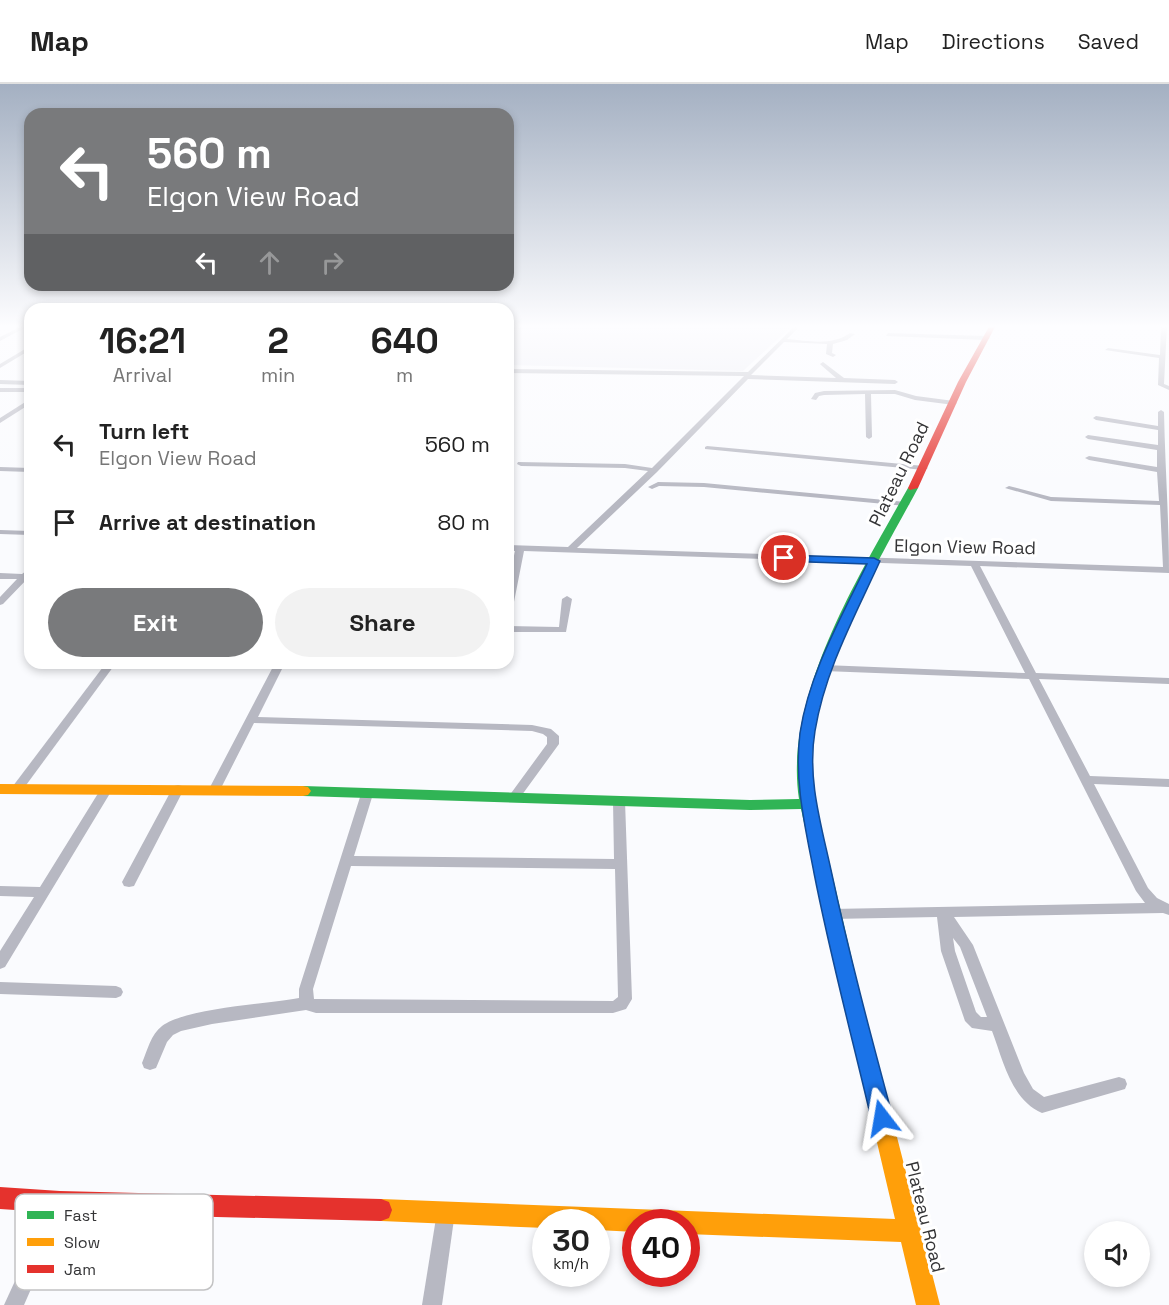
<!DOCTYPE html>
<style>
:root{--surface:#fff;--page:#f2f2f2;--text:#222;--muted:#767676;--line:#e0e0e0;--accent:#797a7c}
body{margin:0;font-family:"Space Grotesk",sans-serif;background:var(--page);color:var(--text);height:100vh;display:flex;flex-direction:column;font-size:22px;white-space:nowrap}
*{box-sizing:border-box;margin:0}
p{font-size:20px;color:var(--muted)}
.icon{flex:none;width:33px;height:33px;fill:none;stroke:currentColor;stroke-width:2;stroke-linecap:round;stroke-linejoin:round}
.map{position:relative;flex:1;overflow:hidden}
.side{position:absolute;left:24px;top:219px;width:490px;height:366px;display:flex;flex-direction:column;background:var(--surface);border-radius:18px;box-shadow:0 3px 9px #0003}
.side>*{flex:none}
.top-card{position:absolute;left:24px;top:24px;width:490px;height:183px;border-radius:18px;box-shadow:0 3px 9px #0003;background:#797a7c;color:#fff;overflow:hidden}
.buttons{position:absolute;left:1084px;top:1137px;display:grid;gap:12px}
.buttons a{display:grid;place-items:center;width:66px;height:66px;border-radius:50%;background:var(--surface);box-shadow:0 3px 9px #0003;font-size:30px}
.speed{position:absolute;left:532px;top:1125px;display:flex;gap:12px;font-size:30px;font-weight:700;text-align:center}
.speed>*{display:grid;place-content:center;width:78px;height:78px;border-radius:50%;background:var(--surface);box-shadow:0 3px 9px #0003;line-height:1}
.speed small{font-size:15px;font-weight:400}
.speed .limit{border:9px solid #d22;background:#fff;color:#111}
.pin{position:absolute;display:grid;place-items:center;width:51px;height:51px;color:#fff;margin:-26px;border:3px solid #fff;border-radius:50%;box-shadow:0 2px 6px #0007}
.me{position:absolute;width:66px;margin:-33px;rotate:346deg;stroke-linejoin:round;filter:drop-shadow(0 0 4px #0008)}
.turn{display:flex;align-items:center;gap:21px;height:126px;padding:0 24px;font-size:27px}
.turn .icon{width:78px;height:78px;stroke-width:2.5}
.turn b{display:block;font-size:42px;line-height:51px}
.lanes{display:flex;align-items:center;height:57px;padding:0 24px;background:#0003;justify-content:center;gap:30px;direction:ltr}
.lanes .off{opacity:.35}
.eta{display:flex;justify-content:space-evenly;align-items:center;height:102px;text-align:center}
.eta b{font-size:36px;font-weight:600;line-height:42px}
.action{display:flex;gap:12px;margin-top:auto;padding:12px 24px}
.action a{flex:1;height:69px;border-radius:36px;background:var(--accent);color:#fff;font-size:24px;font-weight:600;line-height:69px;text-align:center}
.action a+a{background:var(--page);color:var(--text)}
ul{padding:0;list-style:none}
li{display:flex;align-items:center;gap:18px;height:78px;padding:0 24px}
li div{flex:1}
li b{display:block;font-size:22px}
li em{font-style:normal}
header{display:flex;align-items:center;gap:36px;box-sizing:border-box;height:84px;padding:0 30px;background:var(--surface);border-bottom:2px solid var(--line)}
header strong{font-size:28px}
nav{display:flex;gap:33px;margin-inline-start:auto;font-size:21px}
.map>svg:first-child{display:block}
.built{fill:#ebecf4}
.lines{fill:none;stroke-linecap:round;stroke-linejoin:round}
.street{fill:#b7b8c2;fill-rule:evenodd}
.fast{fill:#30b455;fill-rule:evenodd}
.slow{fill:#ff9f0a;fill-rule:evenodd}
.jam{fill:#e5322d;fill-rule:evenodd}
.route{fill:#1a73e8;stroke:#114b97;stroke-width:1.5}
.labels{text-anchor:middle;stroke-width:6;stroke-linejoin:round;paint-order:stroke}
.street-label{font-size:18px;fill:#343436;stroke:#fff}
.key{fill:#fff;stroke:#c2c2c3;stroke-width:1.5}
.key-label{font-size:16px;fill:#343436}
</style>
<header>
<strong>Map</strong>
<nav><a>Map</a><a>Directions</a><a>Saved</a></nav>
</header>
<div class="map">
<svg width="1169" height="1221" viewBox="0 0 1169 1221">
<rect width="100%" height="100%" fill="#fafbfe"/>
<path class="built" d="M 509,241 L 793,241 L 743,287 L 509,281 Z"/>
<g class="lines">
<g class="street">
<path d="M 24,241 L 30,241 L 0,257 L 0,253 Z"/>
<path d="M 796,241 L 801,241 L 787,255 C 809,257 832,262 850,249 L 855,250 L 847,256 L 833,260 L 832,269 L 836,271 L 833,273 L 826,270 L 827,260 L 784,258 L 751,291 L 836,294 L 821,281 L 820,280 L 823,278 L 844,294 L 895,296 L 898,298 L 895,300 L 748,295 L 657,388 L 577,464 L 1163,483 L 1160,421 L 1051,417 L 1005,404 L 1009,402 L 1051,413 L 1159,417 L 1157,388 L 1089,376 L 1085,374 L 1089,372 L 1157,383 L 1157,366 L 1088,355 L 1085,353 L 1088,351 L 1158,361 L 1158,346 L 1096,336 L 1093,334 L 1096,332 L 1158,342 L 1158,328 L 1161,326 L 1164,328 C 1165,381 1169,435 1169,489 L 980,482 L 1036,589 L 1169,594 L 1169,600 L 1039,595 L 1090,692 L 1169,695 L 1169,703 L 1094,700 L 1148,804 L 1157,814 L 1169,820 L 1169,831 L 1163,829 L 954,833 L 973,861 L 1024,989 L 1033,1005 L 1044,1013 L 1119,993 L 1125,995 L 1127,1000 L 1125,1005 L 1042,1029 C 1011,1016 1003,976 992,947 L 972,944 L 965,937 L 941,867 L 937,833 L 831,835 L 826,834 L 824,830 L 826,826 L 831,825 L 1145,819 L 1136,807 L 1029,595 L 824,587 L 819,584 L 824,581 L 1025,589 L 971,482 L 524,467 L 513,523 L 508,526 L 508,499 L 515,467 L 508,467 L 508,461 L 568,463 L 648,387 L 625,384 L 521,382 L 517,380 L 518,378 L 625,380 L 652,384 L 744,292 L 508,289 L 508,285 L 748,288 ZM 953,854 L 960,863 L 987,933 L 981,933 L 976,928 L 955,867 Z"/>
<path d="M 1161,241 L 1167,241 L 1164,300 L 1169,302 L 1169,306 L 1158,301 L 1159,274 L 1105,266 L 1108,264 L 1160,271 Z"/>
<path d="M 888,249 L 987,252 L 990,254 L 987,256 L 886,252 Z"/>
<path d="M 30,262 L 30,266 L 0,284 L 0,280 Z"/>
<path d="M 0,296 L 30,297 L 30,301 L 0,300 Z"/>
<rect x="0" y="304" width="30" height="4"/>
<path d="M 895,306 L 916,312 L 954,317 L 957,319 L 954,321 L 915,316 L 895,310 L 871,310 L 872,353 L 869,355 L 866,353 L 865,310 L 824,311 L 819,312 L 816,316 L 811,315 L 815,309 L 824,307 Z"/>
<path d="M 30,315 L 30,320 L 0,339 L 0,334 Z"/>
<path d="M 707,362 L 924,382 L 928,384 L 924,386 L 705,365 L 705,363 Z"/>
<path d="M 0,383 L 30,384 L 30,388 L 0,387 Z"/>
<path d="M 658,398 L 704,399 L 906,418 L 910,420 L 906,422 L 704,403 L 659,402 L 652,405 L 648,403 Z"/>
<path d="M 0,446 L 30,447 L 30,451 L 0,450 Z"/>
<path d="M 30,484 L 30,492 L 3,520 L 0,521 L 0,513 L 17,495 L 0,495 L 0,489 L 22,490 Z"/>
<path d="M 567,512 L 572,515 L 566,548 L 508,548 L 508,542 L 559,543 L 562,515 Z"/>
<path d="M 106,579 L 116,579 L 21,708 L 13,708 L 11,705 L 13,702 Z"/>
<path d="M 275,579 L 285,579 L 258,633 L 532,641 L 551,645 L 559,652 L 559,660 L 519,715 L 511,715 L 509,712 L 547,660 L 547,653 L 543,650 L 532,647 L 254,639 L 219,708 L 211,708 L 209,705 Z"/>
<path d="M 178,701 L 182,702 L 184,705 L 136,798 L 134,802 L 129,803 L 124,802 L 122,798 L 172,705 L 174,702 Z"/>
<path d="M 106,702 L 110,703 L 112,706 L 5,883 L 0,885 L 0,867 L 34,813 L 0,812 L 0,802 L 40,803 L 102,703 Z"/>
<path d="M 367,706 L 371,707 L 373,710 L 354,772 L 614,775 L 613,717 L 615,714 L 623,714 L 625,717 L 632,915 L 626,925 L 613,929 L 316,929 L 306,926 L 212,940 L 181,947 L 173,951 L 167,958 L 156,984 L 150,986 L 144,984 L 142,979 C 147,967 151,950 162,942 C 186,924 267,920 299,914 L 299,905 L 361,710 L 363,707 ZM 351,782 L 615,785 L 618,913 L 613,917 L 314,915 L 313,905 Z"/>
<path d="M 0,898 L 116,902 L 121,904 L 123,908 L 121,912 L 116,914 L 0,910 Z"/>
<path d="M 60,1109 L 66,1112 L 69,1118 L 24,1221 L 4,1221 L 54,1112 Z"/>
<path d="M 446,1119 L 452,1122 L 455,1128 L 442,1221 L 422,1221 L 437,1128 L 440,1122 Z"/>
</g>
<path class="fast" d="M 913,401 L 918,404 C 870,493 799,607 814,712 L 857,897 L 855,903 L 848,905 L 841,903 L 839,897 L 801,725 L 750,726 L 303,712 L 298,711 L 295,707 L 298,703 L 303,702 L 750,716 L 799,715 C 783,613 860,490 908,404 Z"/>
<g class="slow">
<path d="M 0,700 L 303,702 L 308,703 L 311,707 L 308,711 L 303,712 L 0,710 Z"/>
<path d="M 848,889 L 855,891 L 857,897 L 940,1221 L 916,1221 L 901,1158 L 687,1150 L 687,1138 L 636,1138 L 636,1148 L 597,1146 L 597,1138 L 546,1138 L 546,1144 L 381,1137 L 373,1134 L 370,1126 L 373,1118 L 381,1115 L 895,1135 L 839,897 L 841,891 Z"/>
</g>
<g class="jam">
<path d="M 990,241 L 996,241 L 966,298 L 918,404 L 910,406 L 908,404 L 958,298 Z"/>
<path d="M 0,1103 L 60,1107 L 381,1115 L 389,1118 L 392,1126 L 389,1134 L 381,1137 L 60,1129 L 0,1125 Z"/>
</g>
</g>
<linearGradient id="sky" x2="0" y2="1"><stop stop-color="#a4b0c2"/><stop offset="0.59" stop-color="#fdfdff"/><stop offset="1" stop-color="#fdfdff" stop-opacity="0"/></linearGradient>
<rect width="1169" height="411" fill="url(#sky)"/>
<path class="route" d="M 784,471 L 874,474 L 880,477 C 855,532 825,586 815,647 C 807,694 821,740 831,786 C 849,870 871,952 893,1034 L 889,1041 L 882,1044 L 874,1041 L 871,1034 C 852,953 830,871 814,789 C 805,742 794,697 800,649 C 809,589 841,534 867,480 L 780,477 L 778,474 Z"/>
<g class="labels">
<g class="street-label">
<text transform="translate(899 390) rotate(-64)" y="6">Plateau Road</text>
<text transform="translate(965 463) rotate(1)" y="6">Elgon View Road</text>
<text transform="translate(925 1133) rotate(76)" y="6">Plateau Road</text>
</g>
</g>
<rect x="15" y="1110" width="198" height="96" rx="9" class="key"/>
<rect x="27" y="1127" width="27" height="8" fill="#30b455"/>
<rect x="27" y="1154" width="27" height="8" fill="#ff9f0a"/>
<rect x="27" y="1181" width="27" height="8" fill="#e5322d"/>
<g class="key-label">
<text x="64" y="1137">Fast</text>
<text x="64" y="1164">Slow</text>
<text x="64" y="1191">Jam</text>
</g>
</svg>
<div class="buttons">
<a><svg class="icon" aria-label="sound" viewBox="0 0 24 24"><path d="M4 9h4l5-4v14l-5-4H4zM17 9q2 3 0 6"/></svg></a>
</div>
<div class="speed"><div>30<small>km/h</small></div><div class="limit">40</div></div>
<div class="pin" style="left:784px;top:474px;background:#d93025"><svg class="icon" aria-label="arrive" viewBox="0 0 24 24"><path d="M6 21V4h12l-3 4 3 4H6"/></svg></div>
<svg class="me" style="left:882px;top:1034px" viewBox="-20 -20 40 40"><path d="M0-17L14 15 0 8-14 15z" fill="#1a73e8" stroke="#fff" stroke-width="4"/></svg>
<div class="top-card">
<div class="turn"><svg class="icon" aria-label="left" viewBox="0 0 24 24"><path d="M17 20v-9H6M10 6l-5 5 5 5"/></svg><div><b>560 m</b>Elgon View Road</div></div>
<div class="lanes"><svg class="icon" aria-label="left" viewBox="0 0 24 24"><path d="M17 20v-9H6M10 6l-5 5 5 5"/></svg><svg class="icon off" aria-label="ahead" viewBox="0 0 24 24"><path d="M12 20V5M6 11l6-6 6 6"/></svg><svg class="icon off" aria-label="right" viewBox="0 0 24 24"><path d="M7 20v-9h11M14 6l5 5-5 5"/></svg></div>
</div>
<section class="side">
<div class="eta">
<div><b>16:21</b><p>Arrival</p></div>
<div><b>2</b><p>min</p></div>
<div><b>640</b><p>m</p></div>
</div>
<ul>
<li><svg class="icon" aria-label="left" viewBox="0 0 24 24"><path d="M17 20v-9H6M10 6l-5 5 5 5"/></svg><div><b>Turn left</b><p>Elgon View Road</p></div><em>560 m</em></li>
<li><svg class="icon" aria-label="arrive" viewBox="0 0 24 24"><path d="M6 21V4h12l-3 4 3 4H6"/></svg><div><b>Arrive at destination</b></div><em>80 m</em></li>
</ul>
<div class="action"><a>Exit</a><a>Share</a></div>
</section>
</div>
